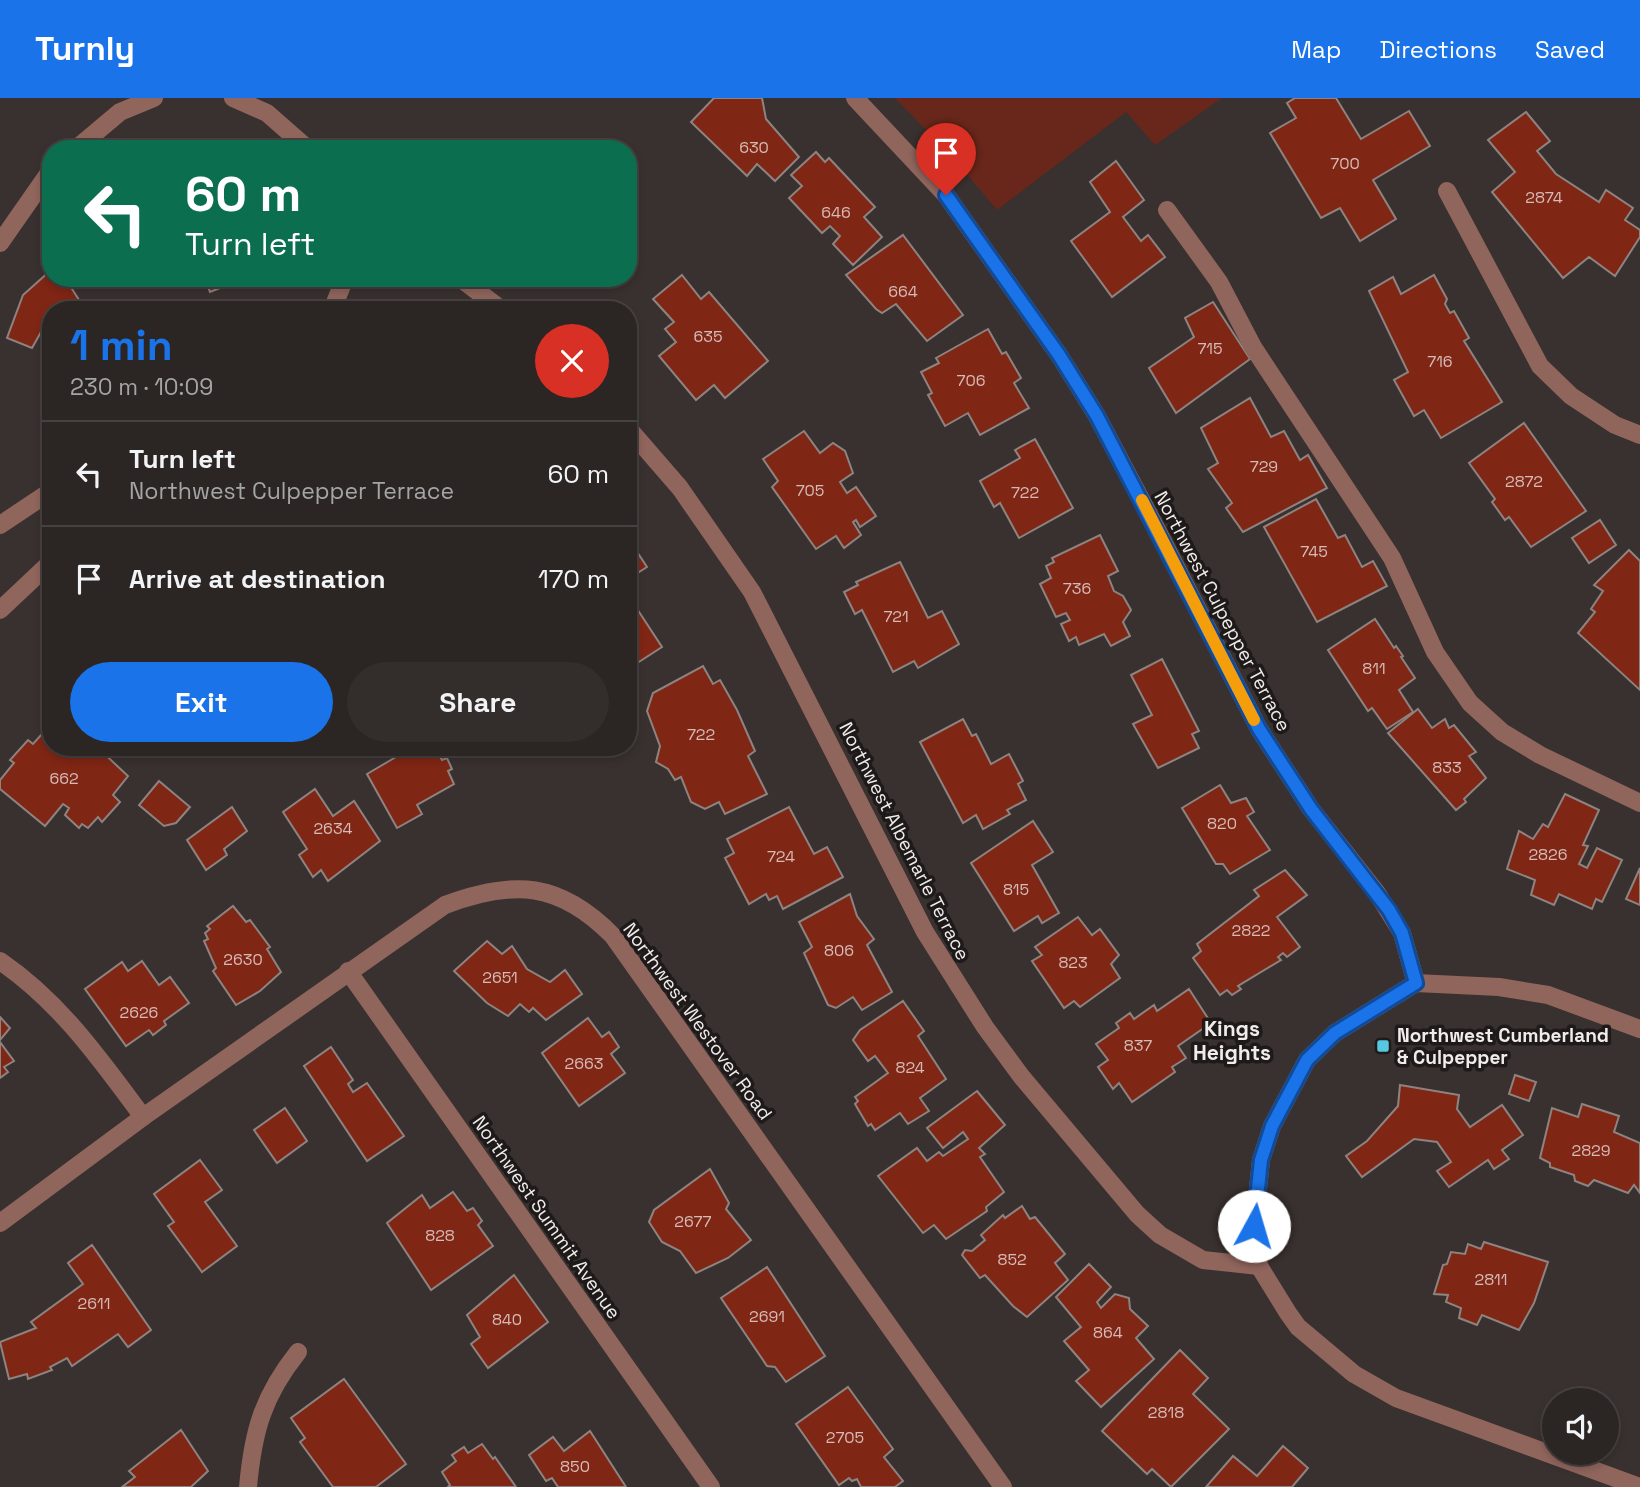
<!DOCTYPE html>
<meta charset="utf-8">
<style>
:root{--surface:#2b2523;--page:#332d2b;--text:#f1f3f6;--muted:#a6a5a6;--line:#474241;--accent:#1a73e8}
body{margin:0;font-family:"Space Grotesk",sans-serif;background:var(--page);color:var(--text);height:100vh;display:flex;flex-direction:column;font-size:26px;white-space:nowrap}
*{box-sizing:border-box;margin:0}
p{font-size:23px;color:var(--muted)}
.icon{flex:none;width:38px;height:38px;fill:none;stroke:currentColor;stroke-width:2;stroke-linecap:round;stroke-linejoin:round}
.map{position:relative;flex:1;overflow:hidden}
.panel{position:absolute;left:42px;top:203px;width:595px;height:455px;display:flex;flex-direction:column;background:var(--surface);border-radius:28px;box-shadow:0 4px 10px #0003,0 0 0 2px var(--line)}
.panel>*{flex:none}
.banner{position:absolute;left:42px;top:42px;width:595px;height:147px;border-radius:28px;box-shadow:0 4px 10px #0003,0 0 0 2px var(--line);background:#0b6e4f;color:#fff;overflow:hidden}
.fabs{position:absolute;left:1542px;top:1290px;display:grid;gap:14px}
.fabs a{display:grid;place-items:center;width:77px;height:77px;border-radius:50%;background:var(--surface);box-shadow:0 4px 10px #0003,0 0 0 2px var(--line);font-size:35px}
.pin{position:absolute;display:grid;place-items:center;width:60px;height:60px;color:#fff;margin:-72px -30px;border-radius:50% 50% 50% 0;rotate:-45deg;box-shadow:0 0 7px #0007}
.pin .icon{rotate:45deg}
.me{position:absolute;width:77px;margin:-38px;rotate:6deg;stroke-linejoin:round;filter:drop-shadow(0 0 5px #0008)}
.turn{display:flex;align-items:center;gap:24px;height:147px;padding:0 28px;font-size:32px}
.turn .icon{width:91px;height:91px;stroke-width:2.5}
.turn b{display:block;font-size:49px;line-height:60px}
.round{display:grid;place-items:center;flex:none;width:74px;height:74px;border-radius:37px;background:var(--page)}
.overview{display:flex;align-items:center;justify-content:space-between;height:119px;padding:0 28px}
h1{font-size:42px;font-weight:600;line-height:52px;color:var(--accent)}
.action{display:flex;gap:14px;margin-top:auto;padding:14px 28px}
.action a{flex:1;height:80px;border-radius:42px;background:var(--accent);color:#fff;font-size:28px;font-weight:600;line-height:80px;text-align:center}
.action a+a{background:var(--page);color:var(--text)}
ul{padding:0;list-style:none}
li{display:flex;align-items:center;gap:21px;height:105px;padding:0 28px;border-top:2px solid var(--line)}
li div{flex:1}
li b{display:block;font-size:26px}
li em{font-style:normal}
header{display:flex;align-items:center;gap:42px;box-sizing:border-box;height:98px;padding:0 35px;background:var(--accent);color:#fff}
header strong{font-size:33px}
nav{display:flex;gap:38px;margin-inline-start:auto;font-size:24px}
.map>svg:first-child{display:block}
.green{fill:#68271a}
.building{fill:#802615;stroke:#8d8482;stroke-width:2}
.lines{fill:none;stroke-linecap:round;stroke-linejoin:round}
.lane{stroke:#90655c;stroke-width:18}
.street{stroke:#90655c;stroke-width:18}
.route-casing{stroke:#114b97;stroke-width:18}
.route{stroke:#1a73e8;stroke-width:12}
.slow{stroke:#f59e0b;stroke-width:12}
.poi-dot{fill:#56c9e0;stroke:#1d1a19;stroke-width:2.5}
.labels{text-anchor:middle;stroke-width:7;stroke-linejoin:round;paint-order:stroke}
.number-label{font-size:16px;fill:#d5bab6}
.street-label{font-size:19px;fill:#f1eceb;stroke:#1d1a19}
.poi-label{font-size:19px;font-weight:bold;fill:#f1eceb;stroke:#1d1a19;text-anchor:start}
.neighbourhood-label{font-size:21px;font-weight:bold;fill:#f1eceb;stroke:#1d1a19}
</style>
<header>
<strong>Turnly</strong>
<nav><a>Map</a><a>Directions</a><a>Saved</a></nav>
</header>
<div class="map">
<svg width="1640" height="1389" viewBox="0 0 1640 1389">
<rect width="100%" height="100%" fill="#39312f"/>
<path class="green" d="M 895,0 L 1222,0 L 1155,47 L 1126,14 L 997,112 L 954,61 Z"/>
<g class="building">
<path d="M 714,0 L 762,0 L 766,21 L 799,59 L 775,83 L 757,66 L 747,78 L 691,24 Z"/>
<path d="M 1295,0 L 1336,0 L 1361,41 L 1409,13 L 1430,48 L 1373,82 L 1396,121 L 1360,143 L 1340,110 L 1321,120 L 1270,35 L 1296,20 L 1287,5 Z"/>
<path d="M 1526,14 L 1550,43 L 1537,53 L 1556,76 L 1599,104 L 1606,92 L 1633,110 L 1625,122 L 1640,132 L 1640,139 L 1615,178 L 1589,159 L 1563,180 L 1492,94 L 1515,74 L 1488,42 Z"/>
<path d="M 816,54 L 825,64 L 829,60 L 875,109 L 864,119 L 882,139 L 853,167 L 833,146 L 840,138 L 830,128 L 822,135 L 789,100 L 802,88 L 791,77 Z"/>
<path d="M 1116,63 L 1144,102 L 1123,119 L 1141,143 L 1148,137 L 1165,159 L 1112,199 L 1071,143 L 1110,114 L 1090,84 Z"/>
<path d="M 903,137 L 963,217 L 927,243 L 896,206 L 882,215 L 876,211 L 846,177 Z"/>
<path d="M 51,172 L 51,180 L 65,180 L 81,205 L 74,212 L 51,212 L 51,231 L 45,227 L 32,250 L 7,240 L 23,197 Z"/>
<path d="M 682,177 L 701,201 L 709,194 L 768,263 L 725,300 L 714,287 L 696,302 L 659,258 L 676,244 L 665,231 L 674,224 L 653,201 Z"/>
<path d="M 1434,177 L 1447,201 L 1445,206 L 1450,215 L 1454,213 L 1469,240 L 1464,243 L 1502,304 L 1441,340 L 1424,312 L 1414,318 L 1394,282 L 1408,274 L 1369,193 L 1393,179 L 1401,196 Z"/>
<path d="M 205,180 L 246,180 L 210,194 Z"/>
<path d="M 1213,204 L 1250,261 L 1176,315 L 1149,270 L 1194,239 L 1185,220 Z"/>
<path d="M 988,231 L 1002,256 L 1006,254 L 1021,280 L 1014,285 L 1029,310 L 980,337 L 968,315 L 945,328 L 928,297 L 932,295 L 921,274 L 939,265 L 936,260 Z"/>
<path d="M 1250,300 L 1271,339 L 1284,333 L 1300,362 L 1308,357 L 1327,390 L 1243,434 L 1226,410 L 1232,405 L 1208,371 L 1218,365 L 1201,330 Z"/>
<path d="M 1524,325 L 1586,413 L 1531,449 L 1509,419 L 1505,422 L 1492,404 L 1495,401 L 1469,365 Z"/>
<path d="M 804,333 L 820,355 L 833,345 L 845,353 L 853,375 L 840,384 L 847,395 L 856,389 L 876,418 L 860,429 L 856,422 L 853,424 L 861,437 L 844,450 L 836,438 L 816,451 L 772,389 L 778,383 L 763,361 Z"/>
<path d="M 1035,341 L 1073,410 L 1019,440 L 1000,405 L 994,409 L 980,383 L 1020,360 L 1015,352 Z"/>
<path d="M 1316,401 L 1338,440 L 1345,437 L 1362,469 L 1373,463 L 1387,488 L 1317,524 L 1264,429 Z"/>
<path d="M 1600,422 L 1616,447 L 1589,465 L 1572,440 Z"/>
<path d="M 1100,437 L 1118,473 L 1108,478 L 1114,493 L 1123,498 L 1131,512 L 1123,524 L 1130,538 L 1111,548 L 1104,536 L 1079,547 L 1076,539 L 1069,543 L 1061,526 L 1070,522 L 1066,515 L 1056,519 L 1040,486 L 1051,480 L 1046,468 L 1054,464 L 1052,460 Z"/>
<path d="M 628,440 L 647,469 L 628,481 Z"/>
<path d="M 1629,452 L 1640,463 L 1640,592 L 1578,535 L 1595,514 L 1591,511 L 1603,493 L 1594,487 Z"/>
<path d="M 900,464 L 928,520 L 942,513 L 959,546 L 918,570 L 914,563 L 893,574 L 862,512 L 855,516 L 844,494 L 858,487 L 856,484 Z"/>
<path d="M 628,497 L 662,549 L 628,571 Z"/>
<path d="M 1375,521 L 1394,550 L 1396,548 L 1403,558 L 1401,559 L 1415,580 L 1399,592 L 1413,614 L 1387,631 L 1372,610 L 1368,613 L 1328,552 Z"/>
<path d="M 1162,561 L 1199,633 L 1192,636 L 1199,650 L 1158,670 L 1133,626 L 1152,617 L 1131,577 Z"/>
<path d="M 703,568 L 713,586 L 720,582 L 737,612 L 755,653 L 748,658 L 767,696 L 725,716 L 719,704 L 705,711 L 691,704 L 681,679 L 675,682 L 668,671 L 656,664 L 660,648 L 647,613 L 653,595 Z"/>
<path d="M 1418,611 L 1432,630 L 1445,621 L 1449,630 L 1454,627 L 1476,654 L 1469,658 L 1486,680 L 1464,701 L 1466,704 L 1456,712 L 1388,635 Z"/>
<path d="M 963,621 L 972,638 L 976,636 L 991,666 L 1009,656 L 1023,683 L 1018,686 L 1026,702 L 1007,712 L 1010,716 L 983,731 L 976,717 L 963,725 L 920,644 Z"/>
<path d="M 51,626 L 51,649 L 97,649 L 128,678 L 113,697 L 120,704 L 102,724 L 98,719 L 88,730 L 82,726 L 79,730 L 65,717 L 69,710 L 63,706 L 45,728 L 0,691 L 0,682 L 14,665 L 10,662 L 28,642 L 33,646 Z"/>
<path d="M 413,649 L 434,649 L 442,662 L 447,660 L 452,671 L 448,673 L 454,686 L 417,707 L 422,716 L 397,730 L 367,676 Z"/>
<path d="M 159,683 L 190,709 L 176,725 L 164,728 L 139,707 Z"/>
<path d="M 1220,687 L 1231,705 L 1246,700 L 1254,714 L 1247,718 L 1270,752 L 1230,776 L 1223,766 L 1216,766 L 1182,710 Z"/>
<path d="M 315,691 L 333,718 L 354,703 L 380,743 L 328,783 L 321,772 L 313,779 L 299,757 L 307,751 L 283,714 Z"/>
<path d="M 1565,696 L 1599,712 L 1583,747 L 1588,748 L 1579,766 L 1587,770 L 1597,750 L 1622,762 L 1602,804 L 1596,801 L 1592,811 L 1559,796 L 1554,807 L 1531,797 L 1535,782 L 1507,771 L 1519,733 L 1533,741 L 1543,726 L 1548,729 Z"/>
<path d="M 232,709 L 247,733 L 224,751 L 227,757 L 206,772 L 187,742 Z"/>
<path d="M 789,709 L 814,756 L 827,749 L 843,779 L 783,811 L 777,798 L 769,802 L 766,796 L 749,806 L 725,760 L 734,755 L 727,741 Z"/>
<path d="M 1033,723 L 1053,754 L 1032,767 L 1059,815 L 1042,825 L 1038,818 L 1014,833 L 971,765 Z"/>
<path d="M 1640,770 L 1640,807 L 1626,801 Z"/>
<path d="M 1285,772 L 1307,797 L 1277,819 L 1300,849 L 1287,859 L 1283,855 L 1278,859 L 1281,862 L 1238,888 L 1241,891 L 1232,897 L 1227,892 L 1220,897 L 1193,860 L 1201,853 L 1197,846 L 1259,798 L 1254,792 Z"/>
<path d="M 850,796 L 857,818 L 874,841 L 867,847 L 892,894 L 862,912 L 853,899 L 836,910 L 828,907 L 804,855 L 812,849 L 799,824 Z"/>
<path d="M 233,808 L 246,824 L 250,822 L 270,849 L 267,851 L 281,874 L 260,893 L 236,907 L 213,873 L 216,870 L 204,843 L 208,841 L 205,835 L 210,831 L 207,828 Z"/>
<path d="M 1078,819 L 1092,837 L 1100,831 L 1119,857 L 1111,866 L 1120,880 L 1080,909 L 1074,903 L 1064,910 L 1032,863 L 1042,857 L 1035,849 Z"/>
<path d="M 487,843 L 502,856 L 512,848 L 527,871 L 550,884 L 565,872 L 582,896 L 546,922 L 533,910 L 529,914 L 520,906 L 508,918 L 487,905 L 454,873 Z"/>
<path d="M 142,863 L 159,887 L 170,879 L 189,905 L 164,923 L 166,927 L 153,937 L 149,932 L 126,948 L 85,891 L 122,864 L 128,873 Z"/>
<path d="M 1189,891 L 1211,925 L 1178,948 L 1186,960 L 1172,969 L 1175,974 L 1132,1004 L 1119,985 L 1113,991 L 1098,969 L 1108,962 L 1096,946 L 1119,930 L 1116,925 L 1130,915 L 1134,921 L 1154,907 L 1157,913 Z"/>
<path d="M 903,903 L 924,933 L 918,938 L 946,981 L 920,1000 L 929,1013 L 908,1026 L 900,1015 L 875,1032 L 871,1026 L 868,1028 L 855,1006 L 858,1003 L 855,999 L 888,975 L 875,958 L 868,963 L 853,942 L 860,932 Z"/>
<path d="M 0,919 L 10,930 L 0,942 Z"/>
<path d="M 588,920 L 602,939 L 609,934 L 619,949 L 611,956 L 625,975 L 579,1008 L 542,955 Z"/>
<path d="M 0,944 L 14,963 L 4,969 L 8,974 L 0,980 Z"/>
<path d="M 331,949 L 353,982 L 348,986 L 353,994 L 367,985 L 404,1038 L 367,1063 L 304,968 Z"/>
<path d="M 1515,977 L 1536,984 L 1529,1003 L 1509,996 Z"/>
<path d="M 1400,987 L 1459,997 L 1457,1011 L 1470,1029 L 1502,1007 L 1523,1037 L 1502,1052 L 1509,1061 L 1494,1071 L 1488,1062 L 1449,1089 L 1437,1073 L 1451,1064 L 1437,1044 L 1414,1041 L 1362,1079 L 1346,1058 L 1367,1043 L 1398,1008 Z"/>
<path d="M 977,993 L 1005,1027 L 979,1050 L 985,1056 L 980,1059 L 1004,1094 L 986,1109 L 987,1113 L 946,1141 L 934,1127 L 923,1135 L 878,1078 L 917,1050 L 927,1063 L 939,1054 L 943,1058 L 968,1041 L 963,1034 L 943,1050 L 927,1030 Z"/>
<path d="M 1582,1006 L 1619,1018 L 1614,1034 L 1640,1045 L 1640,1095 L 1634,1087 L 1628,1095 L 1594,1082 L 1588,1088 L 1575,1083 L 1574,1077 L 1550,1069 L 1550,1065 L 1540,1060 L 1552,1010 L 1578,1019 Z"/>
<path d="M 285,1010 L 307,1043 L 277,1065 L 254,1032 Z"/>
<path d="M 200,1062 L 222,1092 L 205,1104 L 237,1148 L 202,1174 L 168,1128 L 174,1124 L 154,1096 Z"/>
<path d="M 710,1071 L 729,1105 L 726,1111 L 751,1142 L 728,1160 L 696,1175 L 680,1153 L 662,1144 L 649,1124 L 654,1112 Z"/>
<path d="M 453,1094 L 467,1113 L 473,1110 L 482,1123 L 478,1127 L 493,1148 L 431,1192 L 387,1125 L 422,1097 L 430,1110 Z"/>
<path d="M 1022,1108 L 1030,1121 L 1035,1119 L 1065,1156 L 1055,1165 L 1068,1182 L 1027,1219 L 1013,1208 L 985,1177 L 980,1180 L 962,1157 L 965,1152 L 972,1153 L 985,1142 L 981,1137 L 1003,1117 L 1005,1120 Z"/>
<path d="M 1484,1144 L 1548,1164 L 1534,1205 L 1519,1232 L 1482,1217 L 1477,1227 L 1459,1220 L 1461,1210 L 1446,1204 L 1448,1197 L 1434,1196 L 1443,1167 L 1447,1166 L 1451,1154 L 1465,1156 L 1468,1146 L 1481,1151 Z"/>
<path d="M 92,1147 L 151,1232 L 128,1249 L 118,1236 L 72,1268 L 67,1260 L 50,1269 L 52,1272 L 28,1281 L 27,1276 L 9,1281 L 0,1244 L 36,1230 L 31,1224 L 83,1186 L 68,1165 Z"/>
<path d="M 1089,1166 L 1111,1189 L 1097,1204 L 1101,1210 L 1115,1196 L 1129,1200 L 1130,1211 L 1148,1228 L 1136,1240 L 1154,1261 L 1101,1309 L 1076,1283 L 1089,1272 L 1064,1243 L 1081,1229 L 1056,1199 Z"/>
<path d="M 767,1169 L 825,1258 L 786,1284 L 775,1269 L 767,1268 L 721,1200 Z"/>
<path d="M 514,1177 L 548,1224 L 488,1270 L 471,1246 L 480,1239 L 467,1217 Z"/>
<path d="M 1180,1252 L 1208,1280 L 1193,1296 L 1229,1331 L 1171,1389 L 1152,1371 L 1147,1376 L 1102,1333 Z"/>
<path d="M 344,1281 L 406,1366 L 376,1389 L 333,1389 L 300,1344 L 305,1340 L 291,1320 Z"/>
<path d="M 848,1289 L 893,1351 L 884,1359 L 903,1383 L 895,1389 L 861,1389 L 857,1381 L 852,1383 L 849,1380 L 839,1387 L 796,1326 Z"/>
<path d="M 181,1332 L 208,1373 L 191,1389 L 122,1389 L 135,1379 L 129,1373 Z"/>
<path d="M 590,1333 L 626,1389 L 558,1389 L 552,1380 L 546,1383 L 529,1357 L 553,1339 L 564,1353 Z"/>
<path d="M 482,1346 L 493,1361 L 495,1359 L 516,1389 L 448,1389 L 450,1387 L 442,1374 L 456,1363 L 452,1357 L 464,1349 L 468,1355 Z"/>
<path d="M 1283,1348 L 1308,1370 L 1292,1389 L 1206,1389 L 1233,1358 L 1257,1378 Z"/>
</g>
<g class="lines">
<path class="lane" d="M 1167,112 L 1219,184 L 1253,249 L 1392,460 L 1435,554 L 1470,605 L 1502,634 L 1540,657 L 1640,705"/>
<g class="street">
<path d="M 233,0 L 267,15 L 308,51"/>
<path d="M 855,0 L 946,97 L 1059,257 L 1097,318 L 1157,432 L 1259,631 L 1311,711 L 1377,795 L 1402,835 L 1416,885"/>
<path d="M 76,51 L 120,14 L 154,0"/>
<path d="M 1447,93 L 1540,268 L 1571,298 L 1615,327 L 1640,337"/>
<path d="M 0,145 L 51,72"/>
<path d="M 460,180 L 502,212"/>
<path d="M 332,212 L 345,180"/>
<path d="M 628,330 L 680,390 L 752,494 L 925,834 L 985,929 L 1021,978 L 1137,1116 L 1160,1137 L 1203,1162 L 1259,1168"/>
<path d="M 0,427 L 51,393"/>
<path d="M 0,512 L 51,464"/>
<path d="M 0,863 C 60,904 100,961 143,1019"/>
<path d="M 348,873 L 711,1389"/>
<path d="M 1640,931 L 1548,897 L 1499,889 L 1416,885 L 1335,935 L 1307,962 L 1272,1028 L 1261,1062 L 1254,1128 L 1259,1168 L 1288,1215 L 1298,1229 L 1354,1276 L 1396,1300 L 1640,1389"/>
<path d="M 0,1125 L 143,1019 L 445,807 C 514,781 560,784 613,838 L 1003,1389"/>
<path d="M 248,1389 C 253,1333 263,1298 298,1254"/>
</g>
</g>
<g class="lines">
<defs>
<path id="route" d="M 946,97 L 1059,257 L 1097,318 L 1259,631 L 1311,711 L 1389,812 L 1402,835 L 1416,885 L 1335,935 L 1307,962 L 1272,1028 L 1261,1062 L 1254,1128"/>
</defs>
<use href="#route" class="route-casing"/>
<use href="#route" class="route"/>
<path class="slow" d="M 1142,402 L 1254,622"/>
</g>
<rect class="poi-dot" x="1376" y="941" width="14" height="14" rx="3.5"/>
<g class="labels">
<g class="number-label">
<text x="754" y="55">630</text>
<text x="1345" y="71">700</text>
<text x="1544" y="105">2874</text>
<text x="836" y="120">646</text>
<text x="903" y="199">664</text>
<text x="708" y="244">635</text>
<text x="1210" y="256">715</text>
<text x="1440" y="269">716</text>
<text x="971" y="288">706</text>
<text x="1264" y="374">729</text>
<text x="1524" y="389">2872</text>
<text x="810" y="398">705</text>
<text x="1025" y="400">722</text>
<text x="1314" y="459">745</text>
<text x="1077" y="496">736</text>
<text x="896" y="524">721</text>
<text x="1374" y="576">811</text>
<text x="701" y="642">722</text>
<text x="1447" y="675">833</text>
<text x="64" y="686">662</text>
<text x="1222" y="731">820</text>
<text x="333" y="736">2634</text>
<text x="1548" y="762">2826</text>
<text x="781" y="764">724</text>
<text x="1016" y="797">815</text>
<text x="1251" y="838">2822</text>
<text x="839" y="858">806</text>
<text x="243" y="867">2630</text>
<text x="1073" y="870">823</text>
<text x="500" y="885">2651</text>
<text x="139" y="920">2626</text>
<text x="1138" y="953">837</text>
<text x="584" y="971">2663</text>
<text x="910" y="975">824</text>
<text x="1591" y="1058">2829</text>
<text x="693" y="1129">2677</text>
<text x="440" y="1143">828</text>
<text x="1012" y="1167">852</text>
<text x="1491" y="1187">2811</text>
<text x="94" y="1211">2611</text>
<text x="767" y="1224">2691</text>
<text x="507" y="1227">840</text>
<text x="1108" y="1240">864</text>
<text x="1166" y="1320">2818</text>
<text x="845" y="1345">2705</text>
<text x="575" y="1374">850</text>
</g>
<g class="street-label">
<text transform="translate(1223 513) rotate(62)" y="7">Northwest Culpepper Terrace</text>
<text transform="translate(905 743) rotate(63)" y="7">Northwest Albemarle Terrace</text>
<text transform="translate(698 923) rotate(54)" y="7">Northwest Westover Road</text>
<text transform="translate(547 1119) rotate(55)" y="7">Northwest Summit Avenue</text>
</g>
<g class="poi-label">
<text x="1397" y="944">Northwest Cumberland<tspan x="1397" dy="22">&amp; Culpepper</tspan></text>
</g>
<g class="neighbourhood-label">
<text x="1232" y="938">Kings<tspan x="1232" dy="24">Heights</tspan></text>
</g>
</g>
</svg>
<div class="fabs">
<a><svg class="icon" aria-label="sound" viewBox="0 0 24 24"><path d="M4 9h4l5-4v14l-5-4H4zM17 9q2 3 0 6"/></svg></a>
</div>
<div class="pin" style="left:946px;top:97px;background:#d93025"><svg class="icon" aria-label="arrive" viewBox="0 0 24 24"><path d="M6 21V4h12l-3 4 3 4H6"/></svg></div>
<svg class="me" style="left:1254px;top:1128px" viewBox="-20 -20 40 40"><circle r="19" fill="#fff"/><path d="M0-13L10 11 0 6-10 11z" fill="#1a73e8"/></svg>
<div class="banner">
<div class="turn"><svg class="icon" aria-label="left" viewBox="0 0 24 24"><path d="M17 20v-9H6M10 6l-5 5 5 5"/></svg><div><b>60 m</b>Turn left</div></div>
</div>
<section class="panel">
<div class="overview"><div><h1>1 min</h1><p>230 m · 10:09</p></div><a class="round" style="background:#d93025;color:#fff"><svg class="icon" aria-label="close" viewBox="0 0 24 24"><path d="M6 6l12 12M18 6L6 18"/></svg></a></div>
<ul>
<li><svg class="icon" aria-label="left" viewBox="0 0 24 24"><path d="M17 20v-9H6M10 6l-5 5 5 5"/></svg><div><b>Turn left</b><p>Northwest Culpepper Terrace</p></div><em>60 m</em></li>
<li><svg class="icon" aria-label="arrive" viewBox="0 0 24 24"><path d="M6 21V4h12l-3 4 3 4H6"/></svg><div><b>Arrive at destination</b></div><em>170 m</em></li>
</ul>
<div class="action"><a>Exit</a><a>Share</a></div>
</section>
</div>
